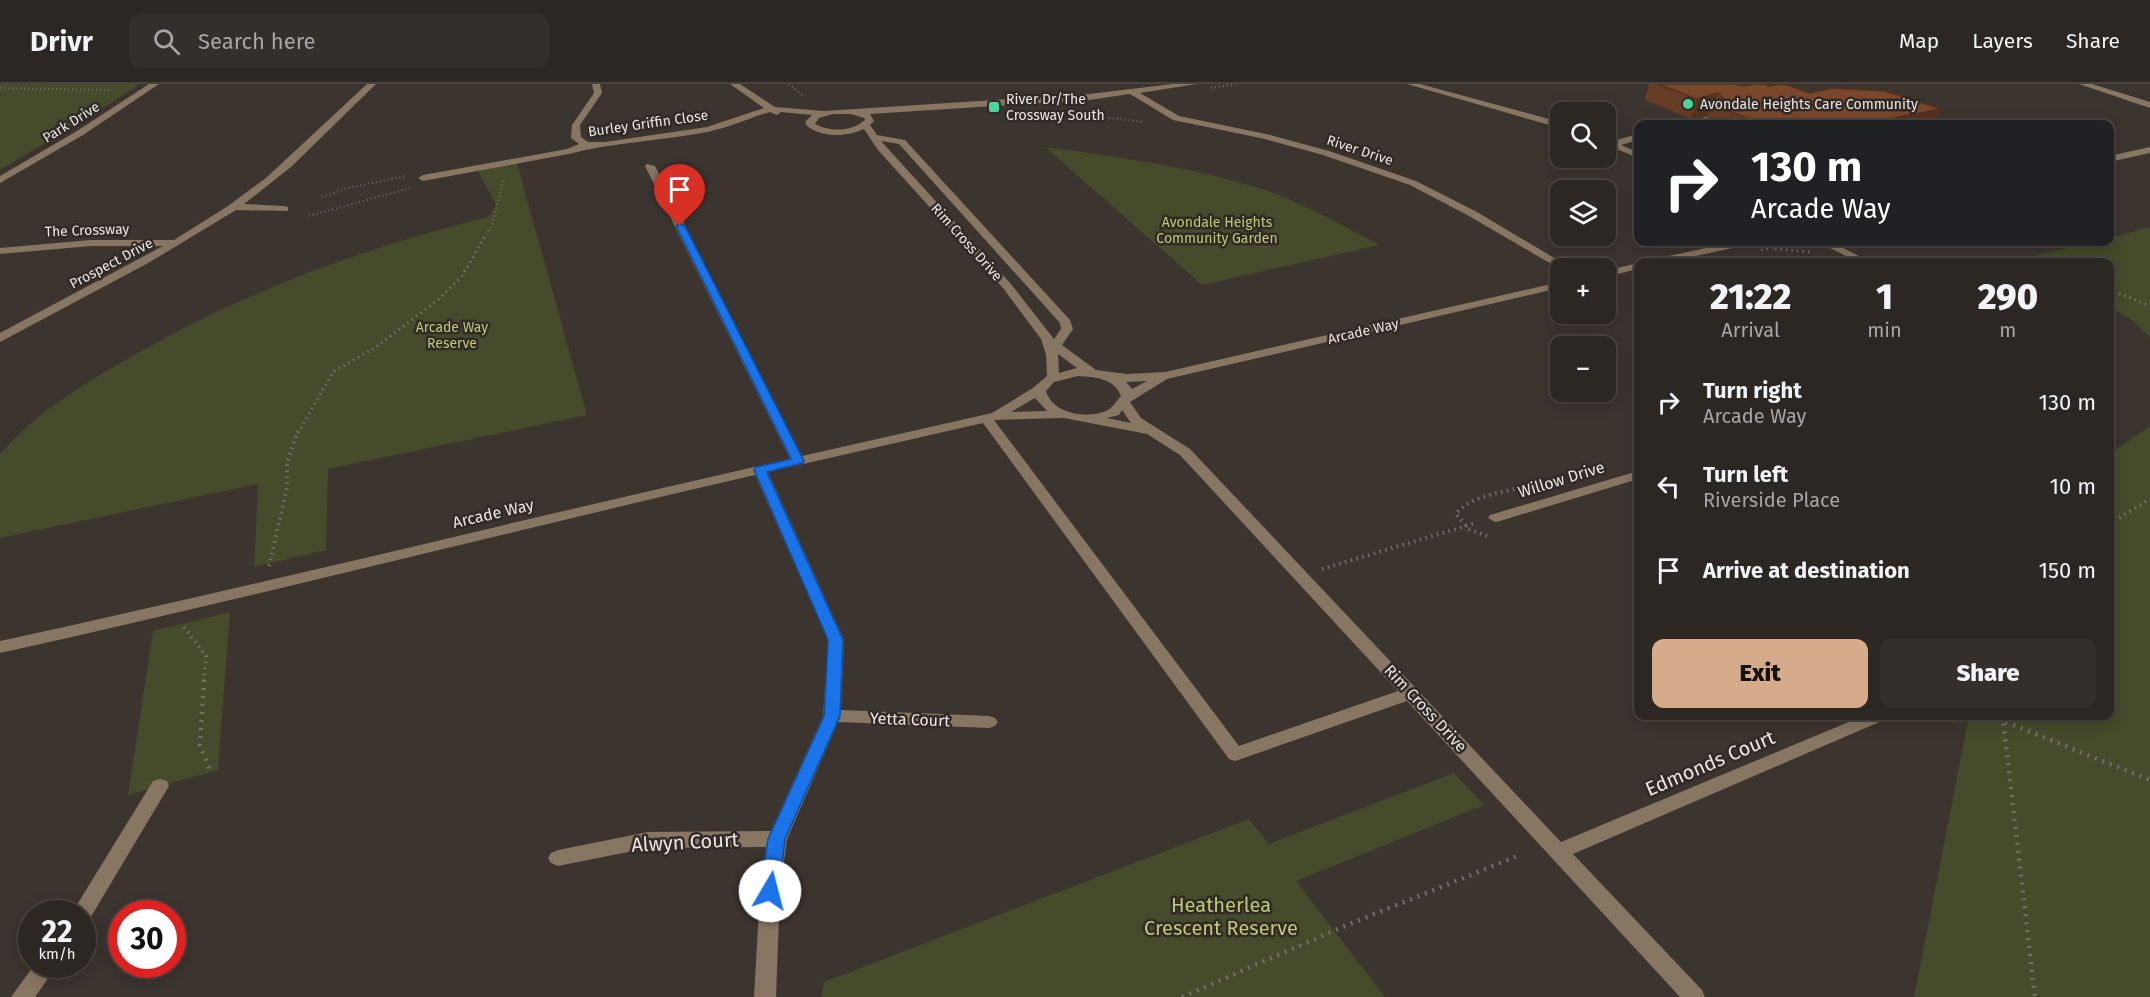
<!DOCTYPE html>
<meta charset="utf-8">
<style>
:root{--surface:#2d2723;--page:#352f2b;--text:#f1f3f6;--muted:#a7a5a6;--line:#484441;--accent:#d6ab8b}
body{margin:0;font-family:"Fira Sans",sans-serif;background:var(--page);color:var(--text);height:100vh;display:flex;flex-direction:column;font-size:22px;white-space:nowrap}
*{box-sizing:border-box;margin:0}
p{font-size:20px;color:var(--muted)}
.icon{flex:none;width:33px;height:33px;fill:none;stroke:currentColor;stroke-width:2;stroke-linecap:round;stroke-linejoin:round}
.map{position:relative;flex:1;overflow:hidden}
.details{position:absolute;left:1634px;top:174px;width:480px;height:462px;display:flex;flex-direction:column;background:var(--surface);border-radius:12px;box-shadow:0 3px 15px #0003,0 0 0 2px var(--line)}
.details>*{flex:none}
.guide{position:absolute;left:1634px;top:36px;width:480px;height:126px;border-radius:12px;box-shadow:0 3px 15px #0003,0 0 0 2px var(--line);background:#202124;color:#fff;overflow:hidden}
.fabs{position:absolute;left:1550px;top:18px;display:grid;gap:12px}
.fabs a{display:grid;place-items:center;width:66px;height:66px;border-radius:12px;background:var(--surface);box-shadow:0 3px 15px #0003,0 0 0 2px var(--line);font-size:30px}
.speed{position:absolute;left:18px;top:816px;display:flex;gap:12px;font-size:30px;font-weight:700;text-align:center}
.speed>*{display:grid;place-content:center;width:78px;height:78px;border-radius:50%;background:var(--surface);box-shadow:0 3px 15px #0003,0 0 0 2px var(--line);line-height:1}
.speed small{font-size:15px;font-weight:400}
.speed .limit{border:9px solid #d22;background:#fff;color:#111}
.pin{position:absolute;display:grid;place-items:center;width:51px;height:51px;color:#fff;margin:-62px -26px;border-radius:50% 50% 50% 0;rotate:-45deg;box-shadow:0 0 6px #0007}
.pin .icon{rotate:45deg}
.me{position:absolute;width:66px;margin:-33px;rotate:8deg;stroke-linejoin:round;filter:drop-shadow(0 0 4px #0008)}
.turn{display:flex;align-items:center;gap:21px;height:126px;padding:0 18px;font-size:27px}
.turn .icon{width:78px;height:78px;stroke-width:2.5}
.turn b{display:block;font-size:42px;line-height:51px}
.eta{display:flex;justify-content:space-evenly;align-items:center;height:102px;text-align:center}
.eta b{font-size:36px;font-weight:800;line-height:42px}
.primary-button{display:flex;gap:12px;margin-top:auto;padding:12px 18px}
.primary-button a{flex:1;height:69px;border-radius:12px;background:var(--accent);color:#111;font-size:24px;font-weight:800;line-height:69px;text-align:center}
.primary-button a+a{background:var(--page);color:var(--text)}
ul{padding:0;list-style:none}
li{display:flex;align-items:center;gap:18px;height:84px;padding:0 18px}
li div{flex:1}
li b{display:block;font-size:22px}
li em{font-style:normal}
header{display:flex;align-items:center;gap:36px;box-sizing:border-box;height:84px;padding:0 30px;background:var(--surface);border-bottom:2px solid var(--line)}
header strong{font-size:28px}
nav{display:flex;gap:33px;margin-inline-start:auto;font-size:21px}
.search{width:420px;height:54px;background:var(--page);display:flex;align-items:center;gap:15px;box-sizing:border-box;padding:0 21px;border-radius:12px;color:var(--muted);font-size:22px}
.map>svg:first-child{display:block}
.green{fill:#454b2b}
.lines{fill:none;stroke-linecap:round;stroke-linejoin:round}
.path-far3{stroke:#756e6a;stroke-width:2;stroke-dasharray:1 3;stroke-linecap:butt}
.path-far2{stroke:#756e6a;stroke-width:3;stroke-dasharray:1.5 4;stroke-linecap:butt}
.path-far1{stroke:#756e6a;stroke-width:4;stroke-dasharray:1.5 4.5;stroke-linecap:butt}
.path{stroke:#756e6a;stroke-width:4.5;stroke-dasharray:2 6;stroke-linecap:butt}
.minor{fill:#877662;fill-rule:evenodd}
.wall{fill:#683d25}
.shaded-wall{fill:#55321e}
.building{fill:#79472b;stroke:#55321e;stroke-width:1.5}
.route{fill:#1a73e8;stroke:#114b97;stroke-width:1.5}
.poi-dot{fill:#4bd49b;stroke:#312a26;stroke-width:2}
.labels{text-anchor:middle;stroke-width:5;stroke-linejoin:round;paint-order:stroke}
.far-poi-label{font-size:14px;fill:#eae5e2;stroke:#312a26;text-anchor:start}
.far-street-label{font-size:14px;fill:#eae5e2;stroke:#312a26}
.far-park-label{font-size:14px;fill:#bdca75;stroke:#312a26}
.street-label{font-size:16px;fill:#eae5e2;stroke:#312a26}
.near-street-label{font-size:20px;fill:#eae5e2;stroke:#312a26}
.near-park-label{font-size:20px;fill:#bdca75;stroke:#312a26}
</style>
<header>
<strong>Drivr</strong>
<div class="search"><svg class="icon" aria-label="search" viewBox="0 0 24 24"><circle cx="10" cy="10" r="6"/><path d="M15 15l6 6"/></svg>Search here</div>
<nav><a>Map</a><a>Layers</a><a>Share</a></nav>
</header>
<div class="map">
<svg width="2150" height="913" viewBox="0 0 2150 913">
<rect width="100%" height="100%" fill="#3c342f"/>
<g class="green">
<path d="M 0,0 L 140,0 L 83,37 L 0,86 Z"/>
<path d="M 1045,63 C 1119,73 1192,83 1262,105 C 1303,119 1341,141 1379,161 L 1202,201 Z"/>
<path d="M 517,79 L 587,331 L 328,385 L 326,466 L 254,483 L 258,400 L 0,454 L 0,370 C 12,358 23,345 36,335 C 67,310 102,289 136,270 C 246,207 365,163 488,133 L 496,121 L 478,87 Z"/>
<path d="M 2150,143 L 2150,254 L 2133,237 L 2109,222 L 2109,178 L 2008,178 L 2093,158 L 2109,158 L 2109,154 Z"/>
<path d="M 2150,342 L 2150,913 L 1914,913 L 1969,632 L 2109,632 L 2109,370 Z"/>
<path d="M 230,528 L 218,686 L 128,711 L 153,547 Z"/>
<path d="M 1454,689 L 1484,721 L 1296,797 L 1385,913 L 821,913 L 824,898 L 1249,735 L 1269,760 Z"/>
</g>
<g class="lines">
<g class="path-far3">
<path d="M 789,0 L 802,11"/>
<path d="M 0,4 L 110,6"/>
<path d="M 1211,4 L 1238,0"/>
<path d="M 1093,32 L 1145,38"/>
<path d="M 322,113 L 348,104 L 406,92"/>
<path d="M 309,132 L 410,104"/>
<path d="M 484,154 L 492,141 L 504,95"/>
</g>
<g class="path-far2">
<path d="M 1775,165 L 1810,168"/>
<path d="M 1761,166 L 1798,158"/>
<path d="M 1581,173 L 1597,175"/>
<path d="M 2109,205 L 2150,222"/>
<path d="M 298,349 L 333,288 L 376,263 L 439,215 L 462,192 L 485,152"/>
</g>
<g class="path-far1">
<path d="M 2109,440 L 2150,415"/>
<path d="M 1487,452 L 1469,445 L 1456,430 C 1470,412 1498,410 1518,404"/>
<path d="M 269,482 L 287,404 L 287,378 L 298,347"/>
<path d="M 1322,485 L 1476,439"/>
<path d="M 184,543 L 206,572 L 204,597"/>
</g>
<g class="path">
<path d="M 204,596 L 200,661 L 211,688"/>
<path d="M 1991,632 L 2150,696"/>
<path d="M 2005,632 L 2003,636 L 2035,913"/>
<path d="M 1953,636 L 2000,636"/>
<path d="M 1182,913 L 1340,844 L 1520,771"/>
</g>
<g class="minor">
<path d="M 149,0 L 159,0 L 83,51 L 0,99 L 0,92 L 77,47 Z"/>
<path d="M 367,0 L 376,0 L 291,83 L 244,120 L 284,122 L 288,123 L 288,127 L 236,126 L 150,178 L 0,258 L 0,249 L 163,162 L 91,162 L 0,170 L 0,164 L 91,156 L 174,156 L 228,122 L 266,94 Z"/>
<path d="M 592,0 L 600,0 L 602,9 L 580,41 L 581,53 L 588,58 L 605,58 L 707,43 L 764,24 L 730,0 L 740,0 L 775,23 L 824,27 L 1089,10 L 1173,0 L 1197,0 L 1140,9 L 1179,32 L 1266,50 L 1329,67 L 1416,97 L 1477,128 L 1571,184 L 1560,185 L 1469,132 L 1410,101 L 1323,71 L 1265,55 L 1173,36 L 1130,10 L 1089,16 L 870,30 L 874,37 L 870,41 L 877,51 L 905,56 L 1070,236 L 1073,245 L 1062,261 L 1096,286 L 1127,290 L 1165,288 L 1560,198 L 1560,204 L 1167,295 L 1130,318 L 1141,334 L 1190,365 L 1561,758 L 1863,632 L 1887,632 L 1884,636 L 1573,770 L 1702,906 L 1705,913 L 1680,913 L 1407,617 L 1241,675 L 1235,677 L 1229,675 L 983,339 L 768,388 L 844,556 L 841,626 L 989,632 L 995,634 L 998,638 L 995,642 L 989,644 L 838,638 L 787,755 L 780,807 L 776,913 L 754,913 L 760,807 L 766,763 L 648,764 L 558,782 L 551,779 L 548,774 L 551,769 L 558,766 L 648,748 L 771,747 L 823,632 L 828,556 L 755,391 C 503,449 253,513 0,569 L 0,557 C 264,500 526,434 790,375 L 645,82 L 647,80 L 655,82 L 802,372 L 992,329 L 1033,304 L 1047,292 L 1046,271 L 1041,255 L 1003,204 L 878,66 L 864,45 C 847,53 822,54 807,42 L 805,38 L 812,31 L 781,28 L 777,31 L 770,28 C 749,34 728,44 707,48 C 662,57 613,58 569,70 L 423,97 L 418,94 L 423,91 L 567,65 L 579,60 L 571,54 L 572,41 L 594,9 ZM 833,30 L 851,30 L 864,34 L 865,36 C 851,48 831,48 815,40 L 819,34 ZM 881,57 L 899,60 L 1060,239 L 1061,245 L 1054,255 L 1011,200 ZM 1058,270 L 1077,284 L 1059,289 ZM 1078,292 C 1095,293 1114,294 1121,312 C 1117,316 1113,323 1108,326 C 1089,336 1052,330 1046,307 L 1054,298 ZM 1147,297 L 1132,305 L 1126,298 L 1127,298 ZM 1035,314 L 1047,327 L 1011,328 ZM 1122,326 L 1131,339 L 1107,334 L 1119,331 ZM 1064,334 L 1147,350 L 1180,371 L 1398,607 L 1239,662 L 994,336 Z"/>
<path d="M 1407,0 L 1420,0 L 1560,38 L 1560,44 Z"/>
<path d="M 2079,0 L 2092,0 L 2150,18 L 2150,24 Z"/>
<path d="M 1711,31 L 1715,34 L 1714,36 L 1696,40 L 1683,40 Z"/>
<path d="M 1638,50 L 1638,56 L 1621,61 L 1638,68 L 1638,74 L 1605,60 L 1605,54 L 1613,57 Z"/>
<path d="M 2150,63 L 2150,69 L 2109,78 L 2109,72 Z"/>
<path d="M 1734,158 L 1751,158 L 1746,161 L 1668,178 L 1650,178 L 1655,175 Z"/>
<path d="M 1818,158 L 1831,158 L 1871,178 L 1858,178 Z"/>
<path d="M 1638,179 L 1638,185 L 1605,193 L 1605,187 Z"/>
<path d="M 1638,387 L 1638,395 L 1500,437 L 1495,438 L 1488,434 L 1490,431 Z"/>
<path d="M 160,695 L 167,697 L 169,702 L 89,836 L 82,838 L 82,830 L 72,830 L 75,824 L 153,697 Z"/>
<path d="M 35,880 L 58,880 L 35,913 L 11,913 Z"/>
</g>
</g>
<path class="wall" d="M 1649,0 L 1734,0 L 1743,2 L 1769,2 L 1810,9 L 1935,40 L 1705,40 L 1708,31 L 1691,35 L 1645,16 Z"/>
<g class="shaded-wall">
<path d="M 1718,9 L 1714,22 L 1711,20 L 1708,31 L 1691,35 L 1697,15 Z"/>
<path d="M 1941,25 L 1935,40 L 1861,40 Z"/>
</g>
<path class="building" d="M 1658,0 L 1734,0 L 1743,2 L 1752,0 L 1763,0 L 1769,2 L 1784,0 L 1810,9 L 1832,4 L 1885,7 L 1941,25 L 1861,40 L 1762,40 L 1711,20 L 1722,17 L 1723,14 L 1718,9 L 1697,15 Z"/>
<path class="route" d="M 680,139 L 685,142 L 804,377 L 803,379 L 767,388 L 843,556 L 840,632 L 785,755 L 779,807 L 776,813 L 770,815 L 763,813 L 760,807 L 768,755 L 824,632 L 828,556 L 754,386 L 756,383 L 791,375 L 676,142 Z"/>
<g class="poi-dot">
<circle cx="1688" cy="20" r="6"/>
<rect x="988" y="17" width="12" height="12" rx="3"/>
</g>
<g class="labels">
<g class="far-poi-label">
<text x="1006" y="20">River Dr/The<tspan x="1006" dy="16">Crossway South</tspan></text>
<text x="1700" y="25">Avondale Heights Care Community</text>
</g>
<g class="far-street-label">
<text transform="translate(71 38) rotate(-32)" y="5">Park Drive</text>
<text transform="translate(648 39) rotate(-8)" y="5">Burley Griffin Close</text>
<text transform="translate(1360 66) rotate(18)" y="5">River Drive</text>
<text transform="translate(87 146) rotate(-2)" y="5">The Crossway</text>
<text transform="translate(967 158) rotate(48)" y="5">Rim Cross Drive</text>
<text transform="translate(111 179) rotate(-28)" y="5">Prospect Drive</text>
<text transform="translate(1363 247) rotate(-13)" y="5">Arcade Way</text>
</g>
<g class="far-park-label">
<text x="1217" y="143">Avondale Heights<tspan x="1217" dy="16">Community Garden</tspan></text>
<text x="452" y="248">Arcade Way<tspan x="452" dy="16">Reserve</tspan></text>
</g>
<g class="street-label">
<text transform="translate(1561 395) rotate(-17)" y="6">Willow Drive</text>
<text transform="translate(493 429) rotate(-13)" y="6">Arcade Way</text>
<text transform="translate(1426 624) rotate(47)" y="6">Rim Cross Drive</text>
<text transform="translate(910 635) rotate(2)" y="6">Yetta Court</text>
</g>
<g class="near-street-label">
<text transform="translate(1710 679) rotate(-23)" y="7">Edmonds Court</text>
<text transform="translate(685 758) rotate(-3)" y="7">Alwyn Court</text>
</g>
<g class="near-park-label">
<text x="1221" y="828">Heatherlea<tspan x="1221" dy="23">Crescent Reserve</tspan></text>
</g>
</g>
</svg>
<div class="fabs">
<a><svg class="icon" aria-label="search" viewBox="0 0 24 24"><circle cx="10" cy="10" r="6"/><path d="M15 15l6 6"/></svg></a>
<a><svg class="icon" aria-label="layers" viewBox="0 0 24 24"><path d="M12 4l9 5-9 5-9-5zM3 14l9 5 9-5"/></svg></a>
<a>+</a>
<a>−</a>
</div>
<div class="speed"><div>22<small>km/h</small></div><div class="limit">30</div></div>
<div class="pin" style="left:680px;top:142px;background:#d93025"><svg class="icon" aria-label="arrive" viewBox="0 0 24 24"><path d="M6 21V4h12l-3 4 3 4H6"/></svg></div>
<svg class="me" style="left:770px;top:807px" viewBox="-20 -20 40 40"><circle r="19" fill="#fff"/><path d="M0-13L10 11 0 6-10 11z" fill="#1a73e8"/></svg>
<div class="guide">
<div class="turn"><svg class="icon" aria-label="right" viewBox="0 0 24 24"><path d="M7 20v-9h11M14 6l5 5-5 5"/></svg><div><b>130 m</b>Arcade Way</div></div>
</div>
<section class="details">
<div class="eta">
<div><b>21:22</b><p>Arrival</p></div>
<div><b>1</b><p>min</p></div>
<div><b>290</b><p>m</p></div>
</div>
<ul>
<li><svg class="icon" aria-label="right" viewBox="0 0 24 24"><path d="M7 20v-9h11M14 6l5 5-5 5"/></svg><div><b>Turn right</b><p>Arcade Way</p></div><em>130 m</em></li>
<li><svg class="icon" aria-label="left" viewBox="0 0 24 24"><path d="M17 20v-9H6M10 6l-5 5 5 5"/></svg><div><b>Turn left</b><p>Riverside Place</p></div><em>10 m</em></li>
<li><svg class="icon" aria-label="arrive" viewBox="0 0 24 24"><path d="M6 21V4h12l-3 4 3 4H6"/></svg><div><b>Arrive at destination</b></div><em>150 m</em></li>
</ul>
<div class="primary-button"><a>Exit</a><a>Share</a></div>
</section>
</div>
